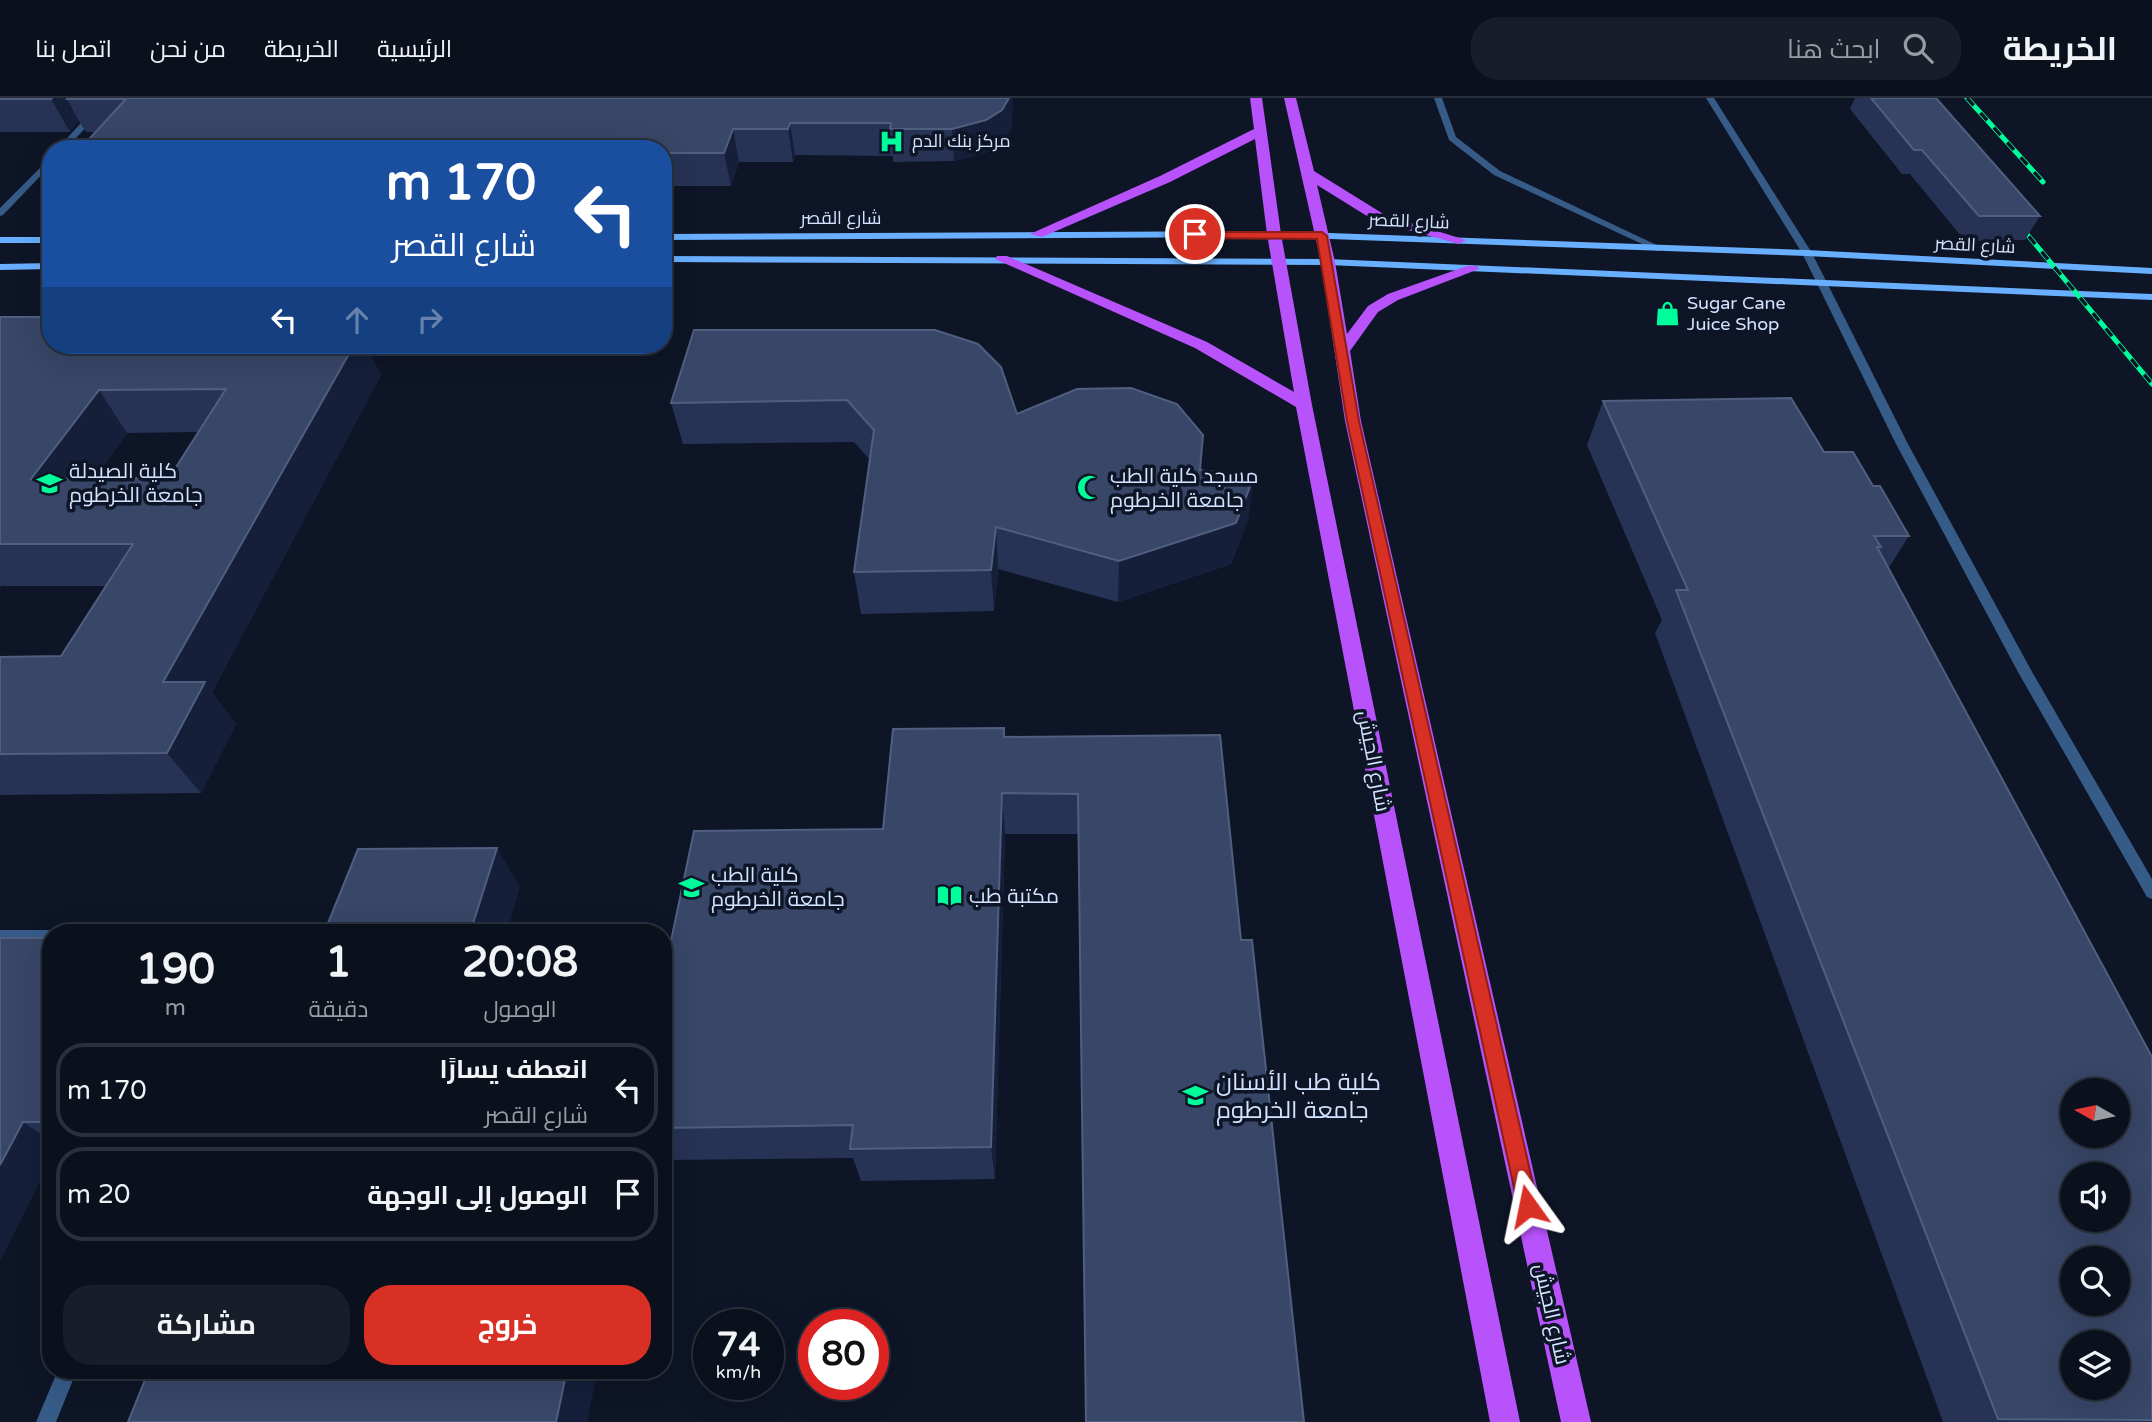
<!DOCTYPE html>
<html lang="ar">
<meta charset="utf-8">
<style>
:root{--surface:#0a101c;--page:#181e29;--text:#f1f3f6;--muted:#999da3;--line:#2a303b;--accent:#d93025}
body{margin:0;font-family:"Varela Round",Cairo,sans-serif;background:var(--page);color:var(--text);direction:rtl;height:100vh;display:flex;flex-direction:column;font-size:26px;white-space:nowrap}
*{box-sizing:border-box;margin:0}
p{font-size:23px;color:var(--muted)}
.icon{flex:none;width:38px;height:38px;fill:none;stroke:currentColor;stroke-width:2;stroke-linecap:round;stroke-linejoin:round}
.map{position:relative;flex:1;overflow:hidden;direction:ltr}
.sheet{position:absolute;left:42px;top:826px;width:630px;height:455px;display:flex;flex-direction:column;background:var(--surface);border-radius:28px;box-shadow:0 7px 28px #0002,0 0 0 2px var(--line);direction:rtl}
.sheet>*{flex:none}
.hud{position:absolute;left:42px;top:42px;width:630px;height:214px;border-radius:28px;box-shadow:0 7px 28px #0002,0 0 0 2px var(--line);direction:rtl;background:#1a4fa0;color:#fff;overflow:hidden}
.needle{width:46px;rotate:279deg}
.buttons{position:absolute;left:2060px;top:980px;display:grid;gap:14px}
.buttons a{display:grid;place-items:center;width:70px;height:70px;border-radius:50%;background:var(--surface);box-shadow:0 7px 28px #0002,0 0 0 2px var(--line);font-size:35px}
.speed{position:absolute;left:693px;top:1211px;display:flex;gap:14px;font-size:35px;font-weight:700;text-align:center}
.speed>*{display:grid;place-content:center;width:91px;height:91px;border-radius:50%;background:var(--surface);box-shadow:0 7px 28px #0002,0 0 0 2px var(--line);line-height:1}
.speed small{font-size:18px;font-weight:400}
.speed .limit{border:10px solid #d22;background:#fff;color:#111}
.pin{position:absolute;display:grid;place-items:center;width:60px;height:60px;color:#fff;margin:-30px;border:4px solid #fff;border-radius:50%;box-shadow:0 2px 7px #0007}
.me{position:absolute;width:77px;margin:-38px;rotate:348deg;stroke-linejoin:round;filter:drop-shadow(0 0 5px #0008)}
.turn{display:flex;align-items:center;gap:24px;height:147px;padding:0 21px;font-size:32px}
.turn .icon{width:91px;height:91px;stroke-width:2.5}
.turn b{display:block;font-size:49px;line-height:60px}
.lanes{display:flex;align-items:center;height:66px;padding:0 21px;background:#0003;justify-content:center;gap:35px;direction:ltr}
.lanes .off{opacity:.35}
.eta{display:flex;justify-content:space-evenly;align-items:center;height:119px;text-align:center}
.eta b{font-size:42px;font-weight:700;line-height:49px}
.cta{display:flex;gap:14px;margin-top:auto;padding:14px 21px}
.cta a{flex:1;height:80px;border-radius:28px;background:var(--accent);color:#fff;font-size:28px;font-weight:700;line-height:80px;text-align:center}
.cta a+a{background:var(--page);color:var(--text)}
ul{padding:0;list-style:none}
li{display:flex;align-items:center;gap:21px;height:94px;margin:0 14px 10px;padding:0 7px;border:4px solid var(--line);border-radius:28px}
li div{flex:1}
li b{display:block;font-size:26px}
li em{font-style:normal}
header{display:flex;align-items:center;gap:42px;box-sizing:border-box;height:98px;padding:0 35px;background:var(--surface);border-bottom:2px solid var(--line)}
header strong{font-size:33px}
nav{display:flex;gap:38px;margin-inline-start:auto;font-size:24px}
.search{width:490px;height:63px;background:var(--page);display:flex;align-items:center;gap:18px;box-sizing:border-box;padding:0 24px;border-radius:28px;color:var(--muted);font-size:26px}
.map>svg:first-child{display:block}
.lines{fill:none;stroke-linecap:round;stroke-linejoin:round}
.service{fill:#365b87;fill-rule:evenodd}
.minor{fill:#365b87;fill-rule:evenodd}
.secondary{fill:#69afff;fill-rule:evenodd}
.trunk{fill:#b853fc;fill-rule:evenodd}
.rail-casing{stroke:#00fd9b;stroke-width:5}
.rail{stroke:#0e1526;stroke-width:3.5;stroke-dasharray:10;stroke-linecap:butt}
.wall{fill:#263355;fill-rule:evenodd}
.shaded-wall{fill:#151f3a}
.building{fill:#384667;stroke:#505f7f;stroke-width:2;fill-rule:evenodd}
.route{fill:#d93025;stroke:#8d1f18;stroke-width:2}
.labels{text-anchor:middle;stroke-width:7;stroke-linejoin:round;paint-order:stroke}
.far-poi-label{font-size:18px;fill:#d2e3ff;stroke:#0e1526;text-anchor:start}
.far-street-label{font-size:18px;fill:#d2e3ff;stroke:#0e1526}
.poi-label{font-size:21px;fill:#d2e3ff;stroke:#0e1526;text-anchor:start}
.street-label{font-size:21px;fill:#d2e3ff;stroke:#0e1526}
.near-poi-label{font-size:24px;fill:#d2e3ff;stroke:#0e1526;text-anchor:start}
</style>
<header>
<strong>الخريطة</strong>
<div class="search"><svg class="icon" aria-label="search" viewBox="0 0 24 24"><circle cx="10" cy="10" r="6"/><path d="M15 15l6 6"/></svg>ابحث هنا</div>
<nav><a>الرئيسية</a><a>الخريطة</a><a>من نحن</a><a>اتصل بنا</a></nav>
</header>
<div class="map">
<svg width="2152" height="1324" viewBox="0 0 2152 1324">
<rect width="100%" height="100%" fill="#0e1526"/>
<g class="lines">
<path class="service" d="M 1434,0 L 1442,0 L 1456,39 L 1500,73 L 1665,151 L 1657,153 L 1494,77 L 1449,42 Z"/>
<g class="minor">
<path d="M 104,0 L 113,0 L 66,51 L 57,51 Z"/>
<path d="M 1706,0 L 1714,0 L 1812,155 L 1908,346 L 2031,572 L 2152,781 L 2152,801 L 2147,799 L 2018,574 L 1896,346 L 1802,155 Z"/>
<path d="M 51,59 L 51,67 L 3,117 L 0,118 L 0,110 Z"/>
<path d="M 0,832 L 51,832 L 57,835 L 51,835 L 51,846 L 0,846 Z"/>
<path d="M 58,1272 L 77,1272 L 56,1324 L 36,1324 Z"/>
</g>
<g class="secondary">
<path d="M 1274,133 L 1807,152 L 2152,170 L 2152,176 L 1807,158 L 1274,139 L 663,142 L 663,136 Z"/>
<rect x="0" y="139" width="51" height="6"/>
<path d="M 663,158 L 1328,161 L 2152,196 L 2152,202 L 1328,167 L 663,164 Z"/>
<path d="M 51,165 L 51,171 L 0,172 L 0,166 Z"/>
</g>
<g class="trunk">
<path d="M 1250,0 L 1262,0 L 1281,136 L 1312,307 L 1520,1324 L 1490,1324 L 1296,309 L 1195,250 L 995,161 L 997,158 L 1007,158 L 1207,244 L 1294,294 L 1267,136 L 1255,41 L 1170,84 L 1042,139 L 1030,136 L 1160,78 L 1254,31 Z"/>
<path d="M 1284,0 L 1296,0 L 1314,73 L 1385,117 L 1466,142 L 1459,146 L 1375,123 L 1317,87 L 1335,164 L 1347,236 L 1368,208 L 1388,196 L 1467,168 L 1477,168 L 1479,171 L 1398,202 L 1378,214 L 1350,253 L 1361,323 L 1591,1324 L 1561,1324 L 1345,323 L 1321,164 Z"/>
</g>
<defs>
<g id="rail">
<path d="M 1967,0 L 2043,84"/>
<path d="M 2016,123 L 2152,286"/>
</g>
</defs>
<use href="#rail" class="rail-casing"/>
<use href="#rail" class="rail"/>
</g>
<g class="wall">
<path d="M 0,0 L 1013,0 L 1011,32 L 1003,45 L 988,54 L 954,63 L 893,64 L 893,58 L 795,57 L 793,64 L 739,64 L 731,88 L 663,88 L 663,51 L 86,34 L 79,23 L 70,34 L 0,34 Z"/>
<path d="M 1855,0 L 1936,0 L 2040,118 L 2025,142 L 1965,143 L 1910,76 L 1902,76 L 1850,11 Z"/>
<path d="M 0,219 L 381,277 L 212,594 L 236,626 L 201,695 L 0,697 L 0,559 L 61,558 L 106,488 L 1,488 L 0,490 ZM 198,334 L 169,380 L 95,380 L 127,335 Z"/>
<path d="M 694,232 L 1017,316 L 1200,372 L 1249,419 L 1231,466 L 1118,504 L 998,471 L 994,513 L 861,516 L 854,474 L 870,362 L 854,344 L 683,346 L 671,305 Z"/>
<path d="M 1603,303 L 1824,354 L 1873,388 L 1909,438 L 1888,471 L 2152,959 L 2152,1324 L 1943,1324 L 1655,535 L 1662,522 L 1587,347 Z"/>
<path d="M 1220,637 L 1241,842 L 1304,1324 L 1086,1324 L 1078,736 L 1005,736 L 995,1081 L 861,1083 L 853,1060 L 663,1062 L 663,881 L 883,731 L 1005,639 Z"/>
<path d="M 51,840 L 51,1060 L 0,1163 Z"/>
</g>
<g class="shaded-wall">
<path d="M 52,0 L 100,0 L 67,1 L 79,23 L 70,34 L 51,1 Z"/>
<path d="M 1009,0 L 1013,0 L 1011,32 L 1003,45 L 988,54 L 954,63 L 952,31 Z"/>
<path d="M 790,25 L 795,57 L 793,64 L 788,31 Z"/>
<path d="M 733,31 L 739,64 L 731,88 L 724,55 Z"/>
<path d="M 354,247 L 366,247 L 381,277 L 212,594 L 236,626 L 201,695 L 167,655 L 163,584 Z"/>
<path d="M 99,292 L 127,335 L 63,424 L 31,381 Z"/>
<path d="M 1254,378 L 1249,419 L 1231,466 L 1118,504 L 1119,463 Z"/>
<path d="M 996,429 L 998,471 L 994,513 L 991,472 Z"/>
<path d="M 1002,695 L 1005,736 L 995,1081 L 991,1049 Z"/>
<path d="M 497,750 L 520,789 L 507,835 L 470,835 Z"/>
<path d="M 23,1024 L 51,1043 L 51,1060 L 0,1163 L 0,1067 Z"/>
<path d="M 567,1272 L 598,1272 L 587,1324 L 556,1324 Z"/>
</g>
<g class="building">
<path d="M 0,0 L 52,0 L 51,1 L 0,1 Z"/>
<path d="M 68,0 L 1009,0 L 1002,12 L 986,22 L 952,31 L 890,31 L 891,25 L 790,25 L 788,31 L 733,31 L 724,55 L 663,55 L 663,51 L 80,51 L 126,1 L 67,1 Z"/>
<path d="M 1871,0 L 1936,0 L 2040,118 L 1979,118 L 1922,52 L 1914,52 Z"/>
<path d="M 0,219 L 51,219 L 51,247 L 354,247 L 163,584 L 205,584 L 167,655 L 0,656 L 0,559 L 61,558 L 133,446 L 0,446 ZM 226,291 L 169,380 L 31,381 L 99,292 Z"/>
<path d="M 694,232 L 935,232 L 978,246 L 1001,269 L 1017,316 L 1077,291 L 1131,290 L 1177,306 L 1203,337 L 1200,372 L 1254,378 L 1236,425 L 1119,463 L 996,429 L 991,472 L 854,474 L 874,332 L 847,302 L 671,305 Z"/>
<path d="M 1791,300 L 1824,354 L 1853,354 L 1873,388 L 1880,388 L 1909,438 L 1874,438 L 1881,449 L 1877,449 L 2152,959 L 2152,1322 L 1998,1321 L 1676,492 L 1688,492 L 1603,303 ZM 2072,992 L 2118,992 L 2118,1038 L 2072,1038 ZM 2072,1076 L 2118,1076 L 2118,1122 L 2072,1122 ZM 2072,1160 L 2118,1160 L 2118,1206 L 2072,1206 ZM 2072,1244 L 2118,1244 L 2118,1290 L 2072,1290 Z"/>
<path d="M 1004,630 L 1004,639 L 1220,637 L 1241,842 L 1252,842 L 1304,1324 L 1086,1324 L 1078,696 L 1002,695 L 991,1049 L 850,1051 L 853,1027 L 663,1030 L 663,881 L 694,733 L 883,731 L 893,631 Z"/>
<path d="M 497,750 L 470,835 L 324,835 L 358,751 Z"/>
<path d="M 0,840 L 51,840 L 51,1024 L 23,1024 L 0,1067 Z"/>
<path d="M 149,1272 L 567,1272 L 556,1324 L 128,1324 Z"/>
</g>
<path class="route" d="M 1191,134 L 1322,134 L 1327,138 L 1359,323 L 1538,1108 L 1535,1115 L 1528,1118 L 1521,1115 L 1518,1108 L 1347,323 L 1317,141 L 1195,140 L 1189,136 Z"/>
<defs>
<symbol id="hospital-bare" viewBox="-9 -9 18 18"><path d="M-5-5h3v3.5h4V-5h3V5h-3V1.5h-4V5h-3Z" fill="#00fd9b" stroke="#0e1526" stroke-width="2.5" paint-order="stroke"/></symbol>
<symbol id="shop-bare" viewBox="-9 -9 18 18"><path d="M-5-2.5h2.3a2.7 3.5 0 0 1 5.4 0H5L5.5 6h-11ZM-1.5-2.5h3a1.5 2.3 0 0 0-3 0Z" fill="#00fd9b" stroke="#0e1526" stroke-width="2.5" paint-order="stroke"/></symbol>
<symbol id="university-bare" viewBox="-9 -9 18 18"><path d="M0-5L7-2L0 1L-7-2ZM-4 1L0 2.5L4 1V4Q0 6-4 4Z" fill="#00fd9b" stroke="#0e1526" stroke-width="2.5" paint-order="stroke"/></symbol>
<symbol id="mosque-bare" viewBox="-9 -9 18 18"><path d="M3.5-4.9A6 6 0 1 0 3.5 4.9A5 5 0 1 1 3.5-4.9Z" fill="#00fd9b" stroke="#0e1526" stroke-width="2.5" paint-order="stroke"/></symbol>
<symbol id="library-bare" viewBox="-9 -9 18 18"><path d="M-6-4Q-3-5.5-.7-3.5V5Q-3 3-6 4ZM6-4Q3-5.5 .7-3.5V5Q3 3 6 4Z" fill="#00fd9b" stroke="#0e1526" stroke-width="2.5" paint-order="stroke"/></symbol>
</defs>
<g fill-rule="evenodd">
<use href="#hospital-bare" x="874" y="26" width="35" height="35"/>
<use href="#shop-bare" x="1650" y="198" width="35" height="35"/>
<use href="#university-bare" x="32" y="368" width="35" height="35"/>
<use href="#mosque-bare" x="1072" y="372" width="35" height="35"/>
<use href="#university-bare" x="674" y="772" width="35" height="35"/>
<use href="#library-bare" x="932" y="780" width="35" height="35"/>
<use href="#university-bare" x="1178" y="980" width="35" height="35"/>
</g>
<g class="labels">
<g class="far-poi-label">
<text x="912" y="49">مركز بنك الدم</text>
<text x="1687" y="211">Sugar Cane<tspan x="1687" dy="21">Juice Shop</tspan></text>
</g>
<g class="far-street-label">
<text x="841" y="126">شارع القصر</text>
<text transform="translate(1409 123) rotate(2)" y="6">شارع القصر</text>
<text transform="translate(1975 147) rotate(3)" y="6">شارع القصر</text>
</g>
<g class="poi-label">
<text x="69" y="380">كلية الصيدلة<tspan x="69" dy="24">جامعة الخرطوم</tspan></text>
<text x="1110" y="385">مسجد كلية الطب<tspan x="1110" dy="24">جامعة الخرطوم</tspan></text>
<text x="711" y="784">كلية الطب<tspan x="711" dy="24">جامعة الخرطوم</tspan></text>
<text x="969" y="805">مكتبة طب</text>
</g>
<g class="street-label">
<text transform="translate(1374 663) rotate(79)" y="7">شارع الجيش</text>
<text transform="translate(1552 1216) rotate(77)" y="7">شارع الجيش</text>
</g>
<g class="near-poi-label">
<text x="1216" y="992">كلية طب الأسنان<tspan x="1216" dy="28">جامعة الخرطوم</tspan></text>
</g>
</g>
</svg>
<div class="buttons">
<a><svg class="needle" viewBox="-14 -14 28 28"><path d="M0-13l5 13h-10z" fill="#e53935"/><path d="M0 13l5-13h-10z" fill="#999da3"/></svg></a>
<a><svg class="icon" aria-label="sound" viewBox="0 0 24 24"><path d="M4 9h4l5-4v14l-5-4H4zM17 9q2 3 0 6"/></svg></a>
<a><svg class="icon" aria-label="search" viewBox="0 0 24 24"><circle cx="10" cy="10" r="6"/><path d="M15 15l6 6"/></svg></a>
<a><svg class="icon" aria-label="layers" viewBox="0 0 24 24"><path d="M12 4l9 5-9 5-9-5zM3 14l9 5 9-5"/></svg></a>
</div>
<div class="speed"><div>74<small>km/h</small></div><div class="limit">80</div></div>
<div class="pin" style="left:1195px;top:136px;background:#d93025"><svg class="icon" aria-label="arrive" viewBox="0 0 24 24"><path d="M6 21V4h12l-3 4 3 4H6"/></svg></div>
<svg class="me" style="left:1528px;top:1108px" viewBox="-20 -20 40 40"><path d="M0-17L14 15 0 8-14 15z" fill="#d93025" stroke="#fff" stroke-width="4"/></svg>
<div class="hud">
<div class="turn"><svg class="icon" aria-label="left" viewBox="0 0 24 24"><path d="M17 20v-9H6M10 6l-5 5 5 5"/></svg><div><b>170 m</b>شارع القصر</div></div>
<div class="lanes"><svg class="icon" aria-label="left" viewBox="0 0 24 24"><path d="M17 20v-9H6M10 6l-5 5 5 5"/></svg><svg class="icon off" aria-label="ahead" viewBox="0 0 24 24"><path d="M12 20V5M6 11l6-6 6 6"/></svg><svg class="icon off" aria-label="right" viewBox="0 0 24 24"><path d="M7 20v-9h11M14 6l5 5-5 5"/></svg></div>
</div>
<section class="sheet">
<div class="eta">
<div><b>20:08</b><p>الوصول</p></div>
<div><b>1</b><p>دقيقة</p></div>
<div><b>190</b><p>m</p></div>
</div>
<ul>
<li><svg class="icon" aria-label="left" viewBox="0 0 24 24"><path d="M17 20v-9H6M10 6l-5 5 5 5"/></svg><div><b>انعطف يسارًا</b><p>شارع القصر</p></div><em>170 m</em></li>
<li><svg class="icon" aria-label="arrive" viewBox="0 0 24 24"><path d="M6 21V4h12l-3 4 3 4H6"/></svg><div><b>الوصول إلى الوجهة</b></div><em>20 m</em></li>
</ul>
<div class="cta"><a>خروج</a><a>مشاركة</a></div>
</section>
</div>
